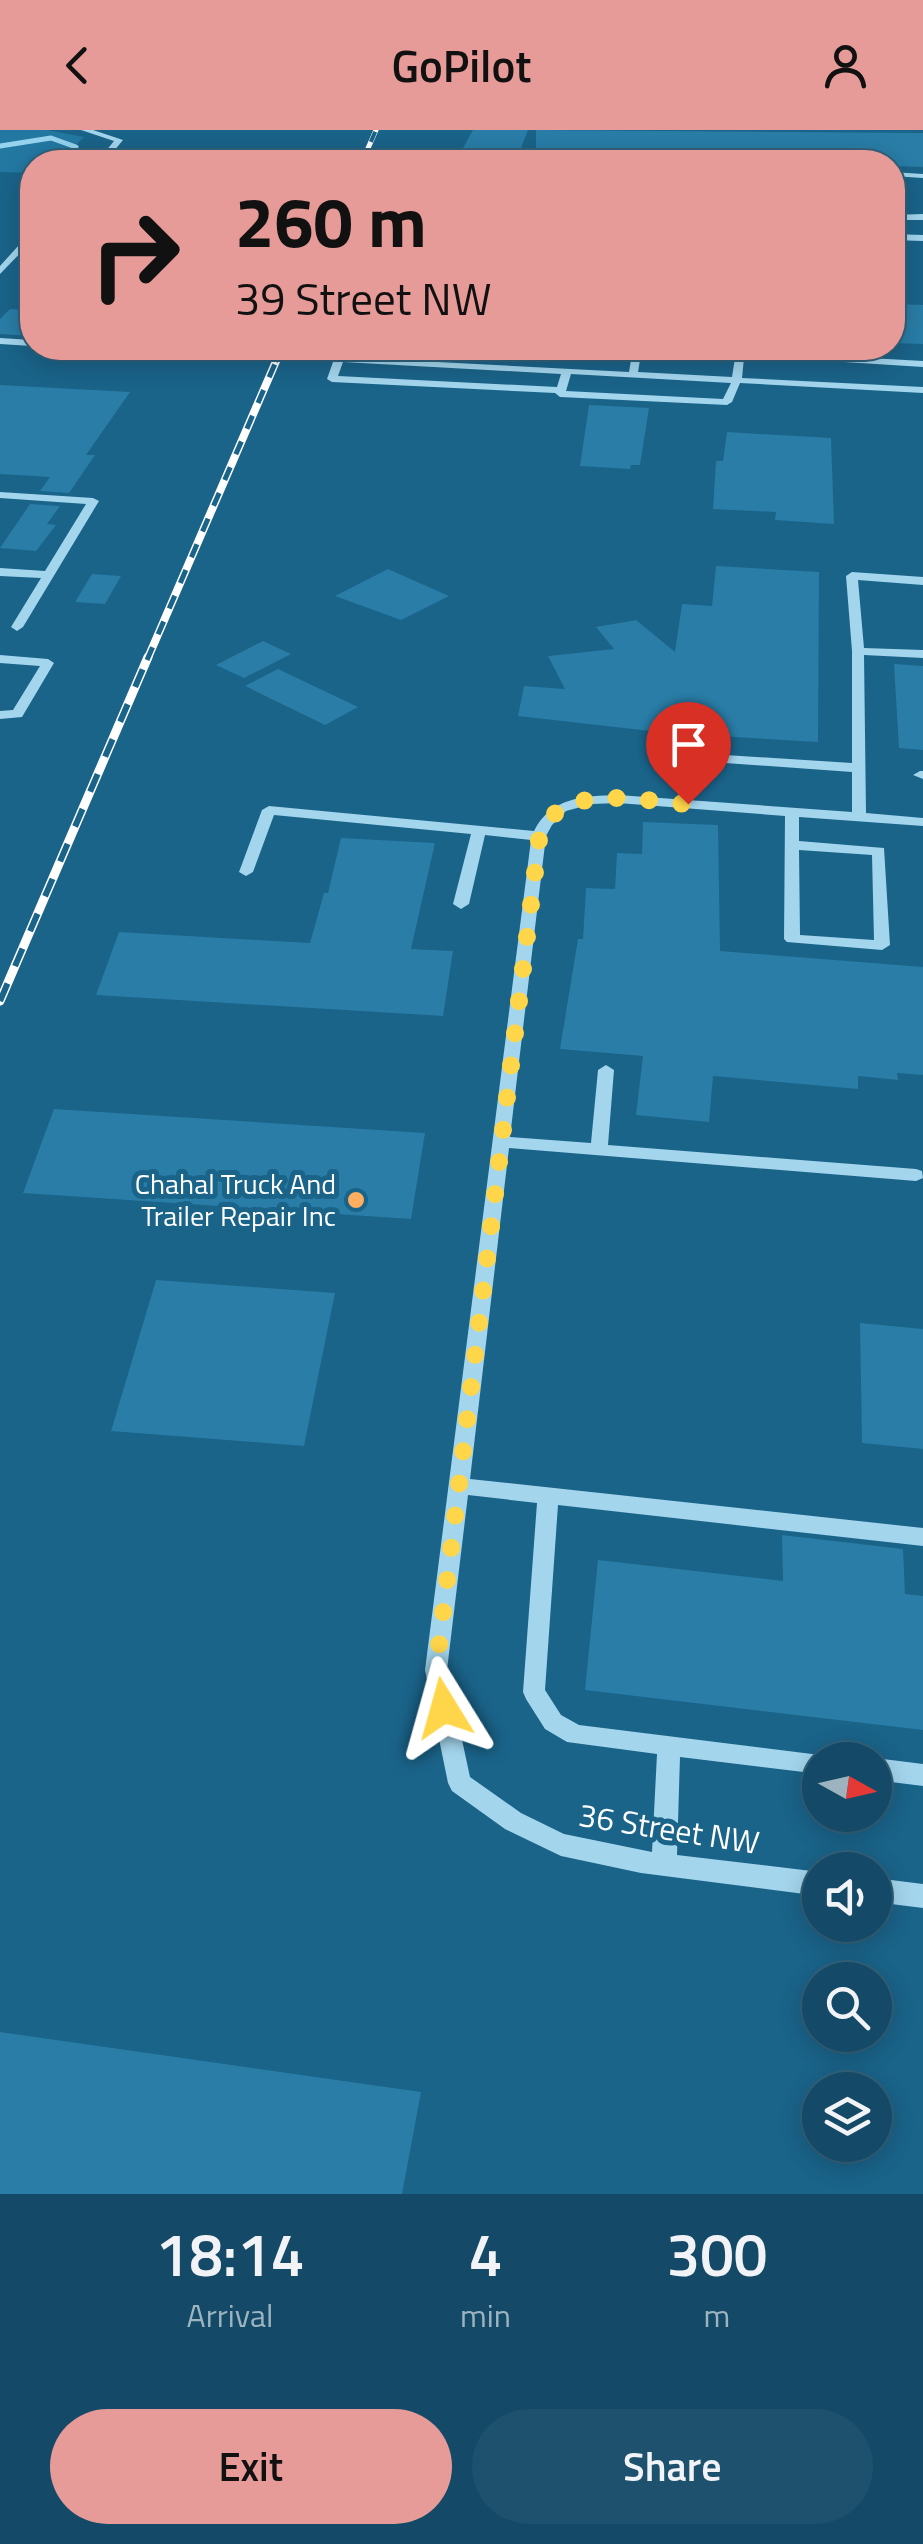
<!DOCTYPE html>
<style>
:root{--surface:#144a67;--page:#1d516d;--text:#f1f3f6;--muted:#9db3c0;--line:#33627b;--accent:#e69b98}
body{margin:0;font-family:"Titillium Web",sans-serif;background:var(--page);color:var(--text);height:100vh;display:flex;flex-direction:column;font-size:38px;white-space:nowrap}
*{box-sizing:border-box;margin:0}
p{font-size:32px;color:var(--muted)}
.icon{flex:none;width:55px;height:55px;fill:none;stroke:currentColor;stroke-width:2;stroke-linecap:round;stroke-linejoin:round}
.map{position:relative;height:2064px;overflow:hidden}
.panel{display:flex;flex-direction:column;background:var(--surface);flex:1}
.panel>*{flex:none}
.top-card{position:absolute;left:20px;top:20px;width:885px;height:210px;border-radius:40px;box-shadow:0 5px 25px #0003,0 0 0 2px var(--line);background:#e69b98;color:#111;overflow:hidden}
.needle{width:65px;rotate:98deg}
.buttons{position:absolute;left:802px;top:1612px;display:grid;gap:20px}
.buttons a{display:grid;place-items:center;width:90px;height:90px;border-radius:50%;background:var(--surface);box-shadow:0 5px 25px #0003,0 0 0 2px var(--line);font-size:50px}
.pin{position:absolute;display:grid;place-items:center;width:85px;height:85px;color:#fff;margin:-102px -42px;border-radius:50% 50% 50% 0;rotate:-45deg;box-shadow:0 0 10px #0007}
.pin .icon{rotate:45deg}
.me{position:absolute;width:110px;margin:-55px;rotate:352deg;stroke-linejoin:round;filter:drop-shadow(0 0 8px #0008)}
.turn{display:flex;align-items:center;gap:35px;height:210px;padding:0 50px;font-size:45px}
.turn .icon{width:130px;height:130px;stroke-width:2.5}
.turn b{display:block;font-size:70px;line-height:85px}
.eta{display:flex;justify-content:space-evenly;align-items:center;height:170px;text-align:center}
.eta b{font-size:60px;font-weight:600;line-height:70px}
.cta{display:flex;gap:20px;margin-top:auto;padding:20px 50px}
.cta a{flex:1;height:115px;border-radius:60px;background:var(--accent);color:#111;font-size:40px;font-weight:600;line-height:115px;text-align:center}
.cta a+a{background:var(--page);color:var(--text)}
header{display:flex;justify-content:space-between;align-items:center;height:130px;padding:0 50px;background:var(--accent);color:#111;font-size:45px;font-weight:600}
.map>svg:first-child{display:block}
.green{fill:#2378a2}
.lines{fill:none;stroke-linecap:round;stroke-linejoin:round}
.stream{stroke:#96d3ef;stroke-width:5}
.building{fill:#297da7}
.minor{fill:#a3d5ed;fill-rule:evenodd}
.rail-far2-casing{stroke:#fff;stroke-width:5}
.rail-far1-casing{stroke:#fff;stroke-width:8}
.rail-casing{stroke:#fff;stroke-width:9}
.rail-far2{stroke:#1a6389;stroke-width:4;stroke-dasharray:11;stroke-linecap:butt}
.rail-far1{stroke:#1a6389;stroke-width:5;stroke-dasharray:14;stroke-linecap:butt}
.rail{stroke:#1a6389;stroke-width:6;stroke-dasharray:19;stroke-linecap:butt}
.route{stroke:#ffd54a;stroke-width:18;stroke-dasharray:0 32.4}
.poi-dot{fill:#ffad5f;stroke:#1a6389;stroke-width:4}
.labels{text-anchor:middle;stroke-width:10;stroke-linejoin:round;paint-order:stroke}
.poi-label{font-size:28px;fill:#fff;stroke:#1a6389;text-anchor:end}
.near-street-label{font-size:32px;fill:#fff;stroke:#1a6389}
</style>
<header><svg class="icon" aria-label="back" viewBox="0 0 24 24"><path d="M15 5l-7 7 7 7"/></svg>GoPilot<svg class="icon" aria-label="person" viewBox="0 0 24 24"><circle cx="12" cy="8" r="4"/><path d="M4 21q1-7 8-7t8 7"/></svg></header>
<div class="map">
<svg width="923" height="2064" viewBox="0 0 923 2064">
<rect width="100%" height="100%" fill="#1a6389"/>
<path class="green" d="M 0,0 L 47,0 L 84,7 L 59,32 L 32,32 L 32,43 L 0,42 Z"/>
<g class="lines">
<path class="stream" d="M 0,16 L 51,8 L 76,17"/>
</g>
<g class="building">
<path d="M 473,0 L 528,0 L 519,23 L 462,20 Z"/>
<path d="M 536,0 L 923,3 L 923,37 L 892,36 L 892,32 L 536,22 Z"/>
<path d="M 892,174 L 923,175 L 923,214 L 892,213 Z"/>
<path d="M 10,179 L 32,180 L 32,206 L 0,204 L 0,189 Z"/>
<path d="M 0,255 L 130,262 L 86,325 L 95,325 L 69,363 L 40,361 L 50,347 L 0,344 Z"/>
<path d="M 589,275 L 649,278 L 640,335 L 631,335 L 630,339 L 580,336 Z"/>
<path d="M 727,302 L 831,308 L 834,394 L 775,390 L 776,382 L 713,379 L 716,331 L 723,331 Z"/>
<path d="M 30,374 L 60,376 L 47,394 L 56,395 L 36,421 L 0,418 Z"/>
<path d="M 716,436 L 819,442 L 818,612 L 668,603 L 518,586 L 524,556 L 565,559 L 548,526 L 614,519 L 596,497 L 636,490 L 675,522 L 682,474 L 712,476 Z"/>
<path d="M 388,439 L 449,466 L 401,490 L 335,466 Z"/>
<path d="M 92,444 L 121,446 L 105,474 L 75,472 Z"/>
<path d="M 263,511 L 291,524 L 244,548 L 216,535 Z"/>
<path d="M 894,534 L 923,536 L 923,620 L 899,618 Z"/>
<path d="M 278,539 L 358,577 L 325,595 L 245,556 Z"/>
<path d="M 643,692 L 718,695 L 720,821 L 923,837 L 923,945 L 897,943 L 898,950 L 858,946 L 858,959 L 713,946 L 709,992 L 636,985 L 643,926 L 560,919 L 578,809 L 583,809 L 586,758 L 615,759 L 617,723 L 642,724 Z"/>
<path d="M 341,708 L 435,713 L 411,819 L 453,821 L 443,886 L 96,865 L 119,802 L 310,813 L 324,763 L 328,763 Z"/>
<path d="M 54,979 L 425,1003 L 411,1089 L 23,1063 Z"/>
<path d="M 156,1150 L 335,1163 L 304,1316 L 111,1301 Z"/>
<path d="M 860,1193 L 923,1199 L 923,1319 L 862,1313 Z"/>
<path d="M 782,1405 L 903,1419 L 905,1464 L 923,1466 L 923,1600 L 585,1560 L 598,1430 L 783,1451 Z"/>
<path d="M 0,1902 L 421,1962 L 402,2064 L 0,2064 Z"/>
</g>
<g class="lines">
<g class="minor">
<path d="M 81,0 L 93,0 L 123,10 L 105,32 L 97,32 L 114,11 Z"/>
<path d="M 411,22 L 608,30 L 612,32 L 408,26 Z"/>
<path d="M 892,42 L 923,44 L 923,48 L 892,46 Z"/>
<path d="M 923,84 L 923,90 L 892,90 L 892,85 Z"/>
<path d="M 29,104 L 32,104 L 32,111 L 0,144 L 0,136 Z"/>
<path d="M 892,104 L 923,105 L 923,111 L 892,110 Z"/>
<path d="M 0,208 L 32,210 L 32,216 L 0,214 Z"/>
<path d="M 117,218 L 168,218 L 629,242 L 633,218 L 642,218 L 638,242 L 732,247 L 735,228 L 673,224 L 668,221 L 673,218 L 784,224 L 789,227 L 787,229 L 744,228 L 742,248 L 923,257 L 923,263 L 740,253 L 732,272 L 727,275 L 560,267 L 555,263 L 332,252 L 327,249 L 333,232 L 122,221 ZM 343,232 L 561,244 L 557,257 L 338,246 ZM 571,244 L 731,253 L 723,269 L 566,261 Z"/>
<path d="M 532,218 L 605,219 L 615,218 L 609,225 L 537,221 Z"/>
<path d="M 816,225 L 923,231 L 923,237 L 813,230 L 813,226 Z"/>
<path d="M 0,362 L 93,368 L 99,371 L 23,497 L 17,501 L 11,497 L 41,448 L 0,446 L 0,438 L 45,441 L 86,374 L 0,368 Z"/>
<path d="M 852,442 L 923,447 L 923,455 L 858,450 L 864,518 L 923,520 L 923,528 L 864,525 L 866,683 L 923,688 L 923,696 L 799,687 L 799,711 L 884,718 L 890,815 L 882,820 L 787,812 L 784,809 L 785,686 L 618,673 L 592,674 L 566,681 L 552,695 L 546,706 L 510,1007 L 591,1013 L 598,940 L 606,935 L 614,940 L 608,1015 L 916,1039 L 922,1041 L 923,1048 L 916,1051 L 509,1018 L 470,1349 L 923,1398 L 923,1416 L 558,1375 L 545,1560 L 561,1585 L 579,1595 L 828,1626 L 830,1630 L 820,1630 L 820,1644 L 680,1627 L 677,1725 L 820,1742 L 820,1766 L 641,1743 L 561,1726 L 505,1699 L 452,1661 L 448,1653 L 425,1540 L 531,710 L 485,705 L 469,774 L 461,779 L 453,774 L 471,704 L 274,685 L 253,742 L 246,746 L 239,742 L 262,680 L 269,676 L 534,701 C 551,667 584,666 618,665 L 852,682 L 852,642 L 725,633 L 718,629 L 725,625 L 852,633 L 852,521 L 846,446 ZM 799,720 L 872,725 L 874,810 L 800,805 ZM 468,1365 L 537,1373 L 523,1562 L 526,1569 L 545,1599 L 567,1612 L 657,1624 L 652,1722 L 564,1704 L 521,1683 L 470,1647 L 447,1540 Z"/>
<path d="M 0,525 L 48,529 L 54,533 L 22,587 L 0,589 L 0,581 L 13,580 L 40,536 L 0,533 Z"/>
<path d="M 920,641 L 923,641 L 923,649 L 913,645 Z"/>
<path d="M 875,1628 L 923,1634 L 923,1656 L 875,1650 L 875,1630 L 871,1630 Z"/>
<path d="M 875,1748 L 923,1754 L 923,1778 L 875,1772 Z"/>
</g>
<defs>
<g id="rail-far2">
<path d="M 362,32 L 376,0"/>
<path d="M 276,232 L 282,218"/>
</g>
<path id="rail-far1" d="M 147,530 L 277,229"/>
<path id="rail" d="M 0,871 L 148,527"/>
</defs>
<use href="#rail-far2" class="rail-far2-casing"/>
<use href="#rail-far1" class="rail-far1-casing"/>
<use href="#rail" class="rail-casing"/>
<use href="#rail-far2" class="rail-far2"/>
<use href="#rail-far1" class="rail-far1"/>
<use href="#rail" class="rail"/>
</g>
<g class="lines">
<path class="route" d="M 444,1578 L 436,1540 L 540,702 C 566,652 640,671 688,674"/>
</g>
<circle class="poi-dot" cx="356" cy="1070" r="10"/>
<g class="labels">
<g class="poi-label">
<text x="336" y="1064">Chahal Truck And<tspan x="336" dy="32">Trailer Repair Inc</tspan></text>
</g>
<g class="near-street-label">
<text transform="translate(669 1699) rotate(9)" y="11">36 Street NW</text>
</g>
</g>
</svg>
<div class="buttons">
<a><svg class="needle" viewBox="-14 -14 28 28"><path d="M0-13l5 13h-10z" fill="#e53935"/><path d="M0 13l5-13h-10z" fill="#9db3c0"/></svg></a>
<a><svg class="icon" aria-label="sound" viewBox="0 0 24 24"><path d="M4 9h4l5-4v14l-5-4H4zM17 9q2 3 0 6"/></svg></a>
<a><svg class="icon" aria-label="search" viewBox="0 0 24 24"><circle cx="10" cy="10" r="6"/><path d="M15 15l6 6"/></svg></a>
<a><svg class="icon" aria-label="layers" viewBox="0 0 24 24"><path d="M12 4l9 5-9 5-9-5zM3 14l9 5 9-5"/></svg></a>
</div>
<div class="pin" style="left:688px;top:674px;background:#d93025"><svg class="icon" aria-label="arrive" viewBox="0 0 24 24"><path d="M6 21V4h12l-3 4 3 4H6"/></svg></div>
<svg class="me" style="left:444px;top:1578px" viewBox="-20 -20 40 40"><path d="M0-17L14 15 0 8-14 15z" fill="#ffd54a" stroke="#fff" stroke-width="4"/></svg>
<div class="top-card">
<div class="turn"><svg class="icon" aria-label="right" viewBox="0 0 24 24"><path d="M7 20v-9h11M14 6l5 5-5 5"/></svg><div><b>260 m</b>39 Street NW</div></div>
</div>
</div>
<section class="panel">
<div class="eta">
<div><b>18:14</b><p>Arrival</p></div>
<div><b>4</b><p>min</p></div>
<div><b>300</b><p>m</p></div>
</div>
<div class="cta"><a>Exit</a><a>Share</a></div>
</section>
